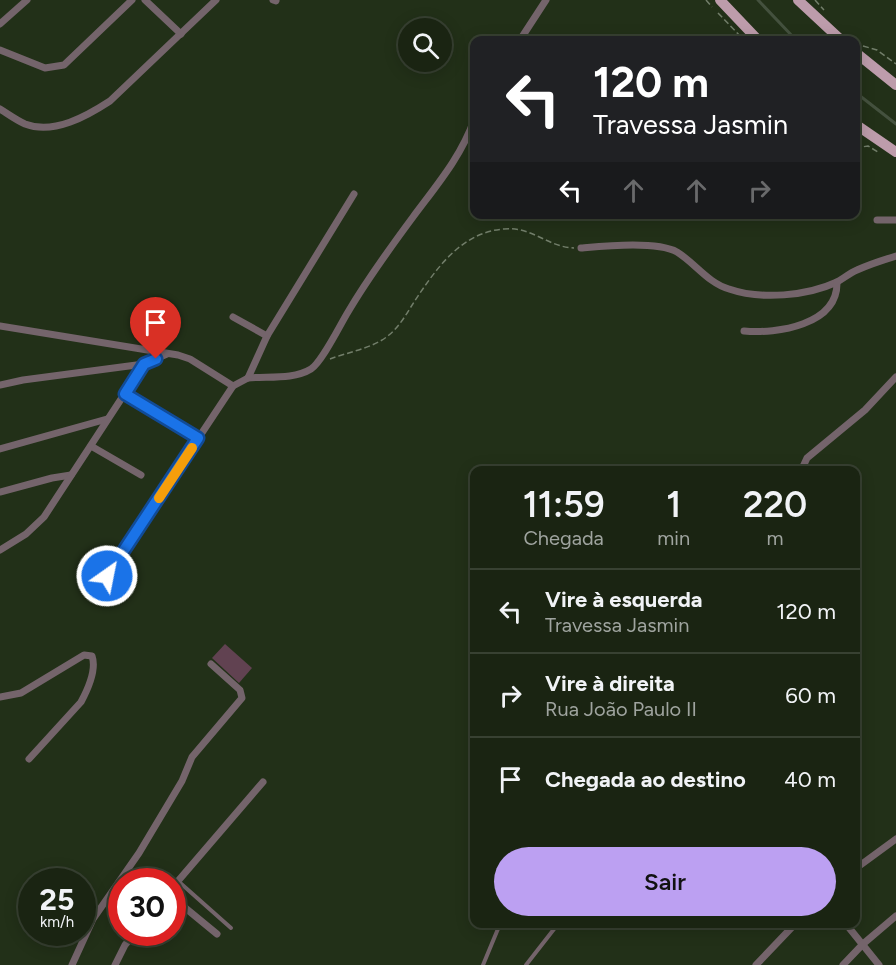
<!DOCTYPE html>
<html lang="pt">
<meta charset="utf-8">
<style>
:root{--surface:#1a2412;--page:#232c1b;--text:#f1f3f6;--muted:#9fa49f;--line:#384132;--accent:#bca0f2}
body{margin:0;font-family:Figtree,sans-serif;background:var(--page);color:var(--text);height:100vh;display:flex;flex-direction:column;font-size:22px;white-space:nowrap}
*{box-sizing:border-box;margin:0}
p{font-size:20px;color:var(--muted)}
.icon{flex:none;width:33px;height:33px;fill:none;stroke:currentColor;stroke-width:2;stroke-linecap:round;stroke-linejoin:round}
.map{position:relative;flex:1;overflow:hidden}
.drawer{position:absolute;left:470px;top:466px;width:390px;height:462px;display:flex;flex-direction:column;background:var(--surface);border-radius:12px;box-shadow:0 3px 15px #0003,0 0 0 2px var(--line)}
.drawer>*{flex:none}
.top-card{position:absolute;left:470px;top:36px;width:390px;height:183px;border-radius:12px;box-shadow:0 3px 15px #0003,0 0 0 2px var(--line);background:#202124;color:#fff;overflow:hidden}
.fabs{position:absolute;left:398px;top:18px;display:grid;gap:12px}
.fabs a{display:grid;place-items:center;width:54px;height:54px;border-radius:50%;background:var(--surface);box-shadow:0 3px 15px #0003,0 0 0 2px var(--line);font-size:30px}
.speed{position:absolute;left:18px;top:868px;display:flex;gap:12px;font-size:30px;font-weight:700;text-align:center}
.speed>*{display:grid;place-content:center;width:78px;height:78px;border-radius:50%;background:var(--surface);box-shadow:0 3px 15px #0003,0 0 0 2px var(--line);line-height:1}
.speed small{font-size:15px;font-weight:400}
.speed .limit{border:9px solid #d22;background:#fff;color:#111}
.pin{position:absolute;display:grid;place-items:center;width:51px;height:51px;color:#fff;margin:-62px -26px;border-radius:50% 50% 50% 0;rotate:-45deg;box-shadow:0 0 6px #0007}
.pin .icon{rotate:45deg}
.me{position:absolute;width:66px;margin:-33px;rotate:33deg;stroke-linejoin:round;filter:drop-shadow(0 0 4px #0008)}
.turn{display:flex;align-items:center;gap:21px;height:126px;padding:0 24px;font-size:27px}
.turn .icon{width:78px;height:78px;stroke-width:2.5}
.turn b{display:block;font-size:42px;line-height:51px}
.lanes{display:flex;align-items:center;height:57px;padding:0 24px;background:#0003;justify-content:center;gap:30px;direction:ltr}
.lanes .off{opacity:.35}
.eta{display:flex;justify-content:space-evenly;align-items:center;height:102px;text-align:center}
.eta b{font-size:36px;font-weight:600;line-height:42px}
.button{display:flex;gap:12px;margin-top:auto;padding:12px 24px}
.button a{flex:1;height:69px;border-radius:36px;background:var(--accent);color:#111;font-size:24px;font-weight:600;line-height:69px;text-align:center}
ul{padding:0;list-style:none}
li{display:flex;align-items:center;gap:18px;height:84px;padding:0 24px;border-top:2px solid var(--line)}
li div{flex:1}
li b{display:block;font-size:22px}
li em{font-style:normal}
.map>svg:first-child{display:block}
.green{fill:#614251}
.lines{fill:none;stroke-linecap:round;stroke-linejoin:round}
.stream{stroke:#44513e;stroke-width:3}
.path{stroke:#727e6a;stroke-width:1.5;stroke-dasharray:6 3;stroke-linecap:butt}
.lane{stroke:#74646b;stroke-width:4}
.street{stroke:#74646b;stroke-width:7}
.primary{stroke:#bd9cab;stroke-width:10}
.route-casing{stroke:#114b97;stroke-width:15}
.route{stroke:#1a73e8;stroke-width:10}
.slow{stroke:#f59e0b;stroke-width:10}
</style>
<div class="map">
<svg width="896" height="965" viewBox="0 0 896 965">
<rect width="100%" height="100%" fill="#223018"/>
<path class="green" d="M 225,644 L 252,668 L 239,683 L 212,658 Z"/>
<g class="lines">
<g class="stream">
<path d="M 758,0 L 796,40"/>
<path d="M 855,92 L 896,124"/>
</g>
<g class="path">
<path d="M 706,0 L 712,7"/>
<path d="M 815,0 L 824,10"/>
<path d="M 718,13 L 744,40"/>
<path d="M 863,46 L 877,50 L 896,64"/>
<path d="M 855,148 L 868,146 L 878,152"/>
<path d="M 330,359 C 348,352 374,348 389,335 C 400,326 407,313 414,302 C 436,269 461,232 504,229 C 532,226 547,247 574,248"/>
</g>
<g class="lane">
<path d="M 178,881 L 231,928"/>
<path d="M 483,965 L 500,924"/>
<path d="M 526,965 L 558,924"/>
</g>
<g class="street">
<path d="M 145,0 L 181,34"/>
<path d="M 273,0 L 276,1"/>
<path d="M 0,24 L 27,0"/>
<path d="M 520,40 L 546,0"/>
<path d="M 0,50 L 45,68 L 64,65 L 132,0"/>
<path d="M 0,109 C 8,114 16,120 25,124 C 54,135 87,116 110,101 L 216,0"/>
<path d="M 877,220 L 896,220"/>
<path d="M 581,248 C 605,246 657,241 677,252 C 695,263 708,283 729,289 C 761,300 807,296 837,282 C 844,278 850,273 857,270 C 870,264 883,260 896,256"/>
<path d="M 233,317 L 267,336"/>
<path d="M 0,326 L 178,355 L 190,359 L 233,386"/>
<path d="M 744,331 C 777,334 838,325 837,282"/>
<path d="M 248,378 C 268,376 293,380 311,369 C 322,362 340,325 348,312 C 368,278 390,248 413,217 C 436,186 461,157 474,120"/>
<path d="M 0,385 L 23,380 L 144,364"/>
<path d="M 125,394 L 198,438"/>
<path d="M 91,446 L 141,475"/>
<path d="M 0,449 L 107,419"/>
<path d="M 801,471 L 807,458 L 865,410 L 896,377"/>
<path d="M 0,492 L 52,478 L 71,475"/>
<path d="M 0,550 L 26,534 L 44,517 L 144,364 L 167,354"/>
<path d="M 107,576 L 233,386 L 248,378 L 267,336 L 354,194"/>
<path d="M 0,697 L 21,693 L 84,655 L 92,656 C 97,670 88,689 81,702 L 29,759"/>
<path d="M 855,869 L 896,839"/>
<path d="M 172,888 L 263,782"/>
<path d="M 172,897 L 217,934"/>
<path d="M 846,924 L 879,965"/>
<path d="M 72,965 L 93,919 L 139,853 L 182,781 L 192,757 L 242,698 L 240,690 L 211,664"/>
<path d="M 115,965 L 125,945 L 135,933"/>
<path d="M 756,965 L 795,924"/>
<path d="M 843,965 L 863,944 L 896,916"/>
</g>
<g class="primary">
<path d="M 720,0 L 758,40"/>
<path d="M 798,0 L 841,40"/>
<path d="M 855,52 L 896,85"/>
<path d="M 855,124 L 896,152"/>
</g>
</g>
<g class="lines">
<defs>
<path id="route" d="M 107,576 L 198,438 L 125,394 L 144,364 L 156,359"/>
</defs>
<use href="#route" class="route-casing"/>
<use href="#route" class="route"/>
<path class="slow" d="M 159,498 L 192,448"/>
</g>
</svg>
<div class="fabs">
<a><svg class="icon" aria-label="search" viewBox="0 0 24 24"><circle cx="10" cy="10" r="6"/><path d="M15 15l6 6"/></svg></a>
</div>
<div class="speed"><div>25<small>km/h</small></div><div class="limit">30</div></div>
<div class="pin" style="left:156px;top:359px;background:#d93025"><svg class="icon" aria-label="arrive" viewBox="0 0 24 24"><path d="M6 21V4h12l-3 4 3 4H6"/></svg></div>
<svg class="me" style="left:107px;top:576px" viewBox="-20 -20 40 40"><circle r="17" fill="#1a73e8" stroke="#fff" stroke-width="3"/><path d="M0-11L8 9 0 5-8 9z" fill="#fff"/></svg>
<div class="top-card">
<div class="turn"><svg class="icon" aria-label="left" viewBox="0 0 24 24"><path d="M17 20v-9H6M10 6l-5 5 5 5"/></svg><div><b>120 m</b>Travessa Jasmin</div></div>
<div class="lanes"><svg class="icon" aria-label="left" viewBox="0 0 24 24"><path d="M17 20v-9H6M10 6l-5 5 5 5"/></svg><svg class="icon off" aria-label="ahead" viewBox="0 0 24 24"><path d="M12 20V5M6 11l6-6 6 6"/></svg><svg class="icon off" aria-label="ahead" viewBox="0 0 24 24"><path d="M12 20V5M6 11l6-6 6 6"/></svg><svg class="icon off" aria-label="right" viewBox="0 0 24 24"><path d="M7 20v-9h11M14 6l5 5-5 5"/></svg></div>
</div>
<section class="drawer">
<div class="eta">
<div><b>11:59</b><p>Chegada</p></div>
<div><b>1</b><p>min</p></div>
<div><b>220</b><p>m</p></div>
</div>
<ul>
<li><svg class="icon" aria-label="left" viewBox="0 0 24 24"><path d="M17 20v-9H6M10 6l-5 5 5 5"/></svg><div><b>Vire à esquerda</b><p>Travessa Jasmin</p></div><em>120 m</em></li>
<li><svg class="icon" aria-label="right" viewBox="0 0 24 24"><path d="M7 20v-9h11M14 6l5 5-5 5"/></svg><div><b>Vire à direita</b><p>Rua João Paulo II</p></div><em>60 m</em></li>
<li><svg class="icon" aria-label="arrive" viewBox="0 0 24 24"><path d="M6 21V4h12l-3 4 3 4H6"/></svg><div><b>Chegada ao destino</b></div><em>40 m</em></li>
</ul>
<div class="button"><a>Sair</a></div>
</section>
</div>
